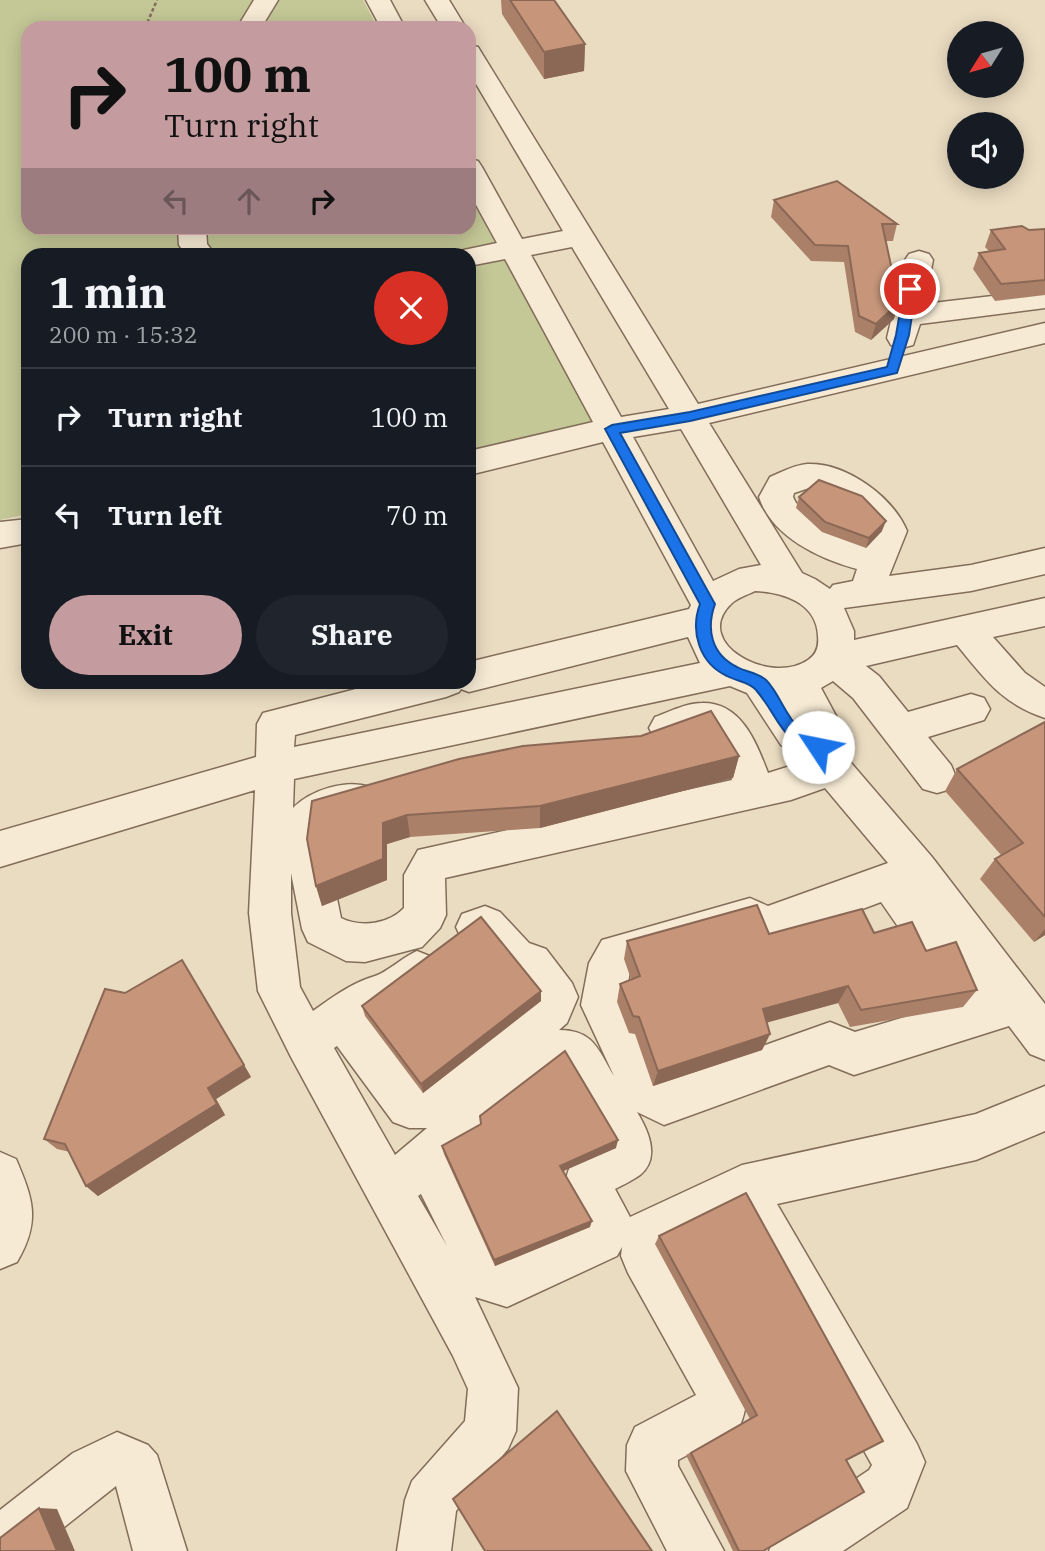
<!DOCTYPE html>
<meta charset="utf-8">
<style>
:root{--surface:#171b24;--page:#20242c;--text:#f1f3f6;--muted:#9ea1a6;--line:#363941;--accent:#c49b9f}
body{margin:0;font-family:"IBM Plex Serif",serif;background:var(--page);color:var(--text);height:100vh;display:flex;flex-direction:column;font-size:26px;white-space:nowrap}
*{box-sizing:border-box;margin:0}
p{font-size:23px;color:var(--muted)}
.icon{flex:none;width:38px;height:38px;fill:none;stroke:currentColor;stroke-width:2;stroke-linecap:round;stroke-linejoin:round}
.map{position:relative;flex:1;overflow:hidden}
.sheet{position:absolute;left:21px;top:248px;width:455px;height:441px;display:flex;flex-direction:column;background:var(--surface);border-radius:21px;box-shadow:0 4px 18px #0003}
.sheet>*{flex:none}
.banner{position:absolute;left:21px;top:21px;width:455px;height:214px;border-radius:21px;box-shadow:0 4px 18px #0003;background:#c49b9f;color:#111;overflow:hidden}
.needle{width:46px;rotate:233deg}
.fabs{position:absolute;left:947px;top:21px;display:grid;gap:14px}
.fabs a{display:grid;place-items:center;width:77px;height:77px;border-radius:50%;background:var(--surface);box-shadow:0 4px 18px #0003;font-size:35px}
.pin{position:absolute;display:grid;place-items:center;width:60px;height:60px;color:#fff;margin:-30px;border:4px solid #fff;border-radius:50%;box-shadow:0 2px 7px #0007}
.me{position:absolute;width:77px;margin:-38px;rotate:304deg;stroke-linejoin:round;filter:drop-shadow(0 0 5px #0008)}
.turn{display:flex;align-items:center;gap:24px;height:147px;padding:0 28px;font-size:32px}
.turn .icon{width:91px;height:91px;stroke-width:2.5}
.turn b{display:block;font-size:49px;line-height:60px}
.lanes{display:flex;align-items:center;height:66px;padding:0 28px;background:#0003;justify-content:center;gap:35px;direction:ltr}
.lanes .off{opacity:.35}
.round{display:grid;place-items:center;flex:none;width:74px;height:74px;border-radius:37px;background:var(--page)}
.overview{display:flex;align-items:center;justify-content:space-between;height:119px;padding:0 28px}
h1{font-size:42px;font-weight:700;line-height:52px}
.cta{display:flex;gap:14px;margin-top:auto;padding:14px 28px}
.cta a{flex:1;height:80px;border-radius:42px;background:var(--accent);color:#111;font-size:28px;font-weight:700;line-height:80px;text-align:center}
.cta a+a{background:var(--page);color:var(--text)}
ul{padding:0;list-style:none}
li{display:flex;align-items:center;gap:21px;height:98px;padding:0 28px;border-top:2px solid var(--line)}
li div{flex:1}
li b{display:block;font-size:26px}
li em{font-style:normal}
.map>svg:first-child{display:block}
.green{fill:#c4c796}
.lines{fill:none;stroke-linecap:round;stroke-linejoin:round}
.minor-casing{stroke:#826d5a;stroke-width:3}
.path{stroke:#826d5a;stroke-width:2.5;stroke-dasharray:3.5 2.5;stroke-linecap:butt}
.minor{fill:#f6ead4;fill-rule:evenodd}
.wall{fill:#aa8069}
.shaded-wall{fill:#8b6855}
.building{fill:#c6957a;stroke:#8b6855;stroke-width:2}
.route{fill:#1a73e8;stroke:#114b97;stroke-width:2}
</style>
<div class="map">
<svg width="1045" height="1551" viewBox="0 0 1045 1551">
<rect width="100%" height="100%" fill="#eadcc1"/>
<path class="green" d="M 0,0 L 363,0 L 378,28 L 28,28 L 28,228 L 469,228 L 469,195 L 593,422 L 469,450 L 469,256 L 28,256 L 28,514 L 0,520 Z"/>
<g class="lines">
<defs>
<g id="minor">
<path d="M 254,0 L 278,0 L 261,28 L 237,28 Z"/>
<path d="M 366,0 L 390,0 L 405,28 L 381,28 Z"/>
<path d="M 425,0 L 449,0 L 466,28 L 442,28 Z"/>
<path d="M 469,45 L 478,47 L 481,52 L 698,404 L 1045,323 L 1045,343 L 709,423 L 802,573 L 815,579 L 830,589 L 833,585 L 853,581 L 857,569 C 820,559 772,537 759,497 L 770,477 C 782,472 794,465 807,464 C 846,462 893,497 907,531 L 889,576 L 971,565 L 1045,548 L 1045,574 L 971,591 L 844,608 L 854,631 L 854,640 L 1045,598 L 1045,626 L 993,637 L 1025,673 L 1045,687 L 1045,718 C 1002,704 985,679 957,645 L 866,666 L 879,676 L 908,712 L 971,694 L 984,698 L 990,709 L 984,720 L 928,737 L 951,765 L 956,777 L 951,789 L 937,793 L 923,789 L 853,698 L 833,681 L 821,688 L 843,729 L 838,745 L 846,757 L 932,857 L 1045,1004 L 1045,1060 L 1030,1054 L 1009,1026 L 854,1075 L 829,1065 L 664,1125 L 637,1112 C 648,1130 661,1158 640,1175 C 633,1180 623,1185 615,1189 L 630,1217 L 742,1165 L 976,1114 L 1045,1086 L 1045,1131 L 976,1160 L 777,1204 L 917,1444 L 925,1462 L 907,1508 L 843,1551 L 769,1551 L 777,1532 L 869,1470 L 872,1465 L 733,1217 L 670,1247 L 669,1252 L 739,1373 C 748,1394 748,1407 739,1428 L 678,1460 L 678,1466 L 724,1551 L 667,1551 L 626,1471 L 627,1445 L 635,1427 L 696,1395 L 628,1273 L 621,1256 L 622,1247 L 617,1256 L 507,1307 L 475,1297 L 518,1388 L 516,1431 L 508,1449 L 456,1511 L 451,1551 L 397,1551 L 405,1500 L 412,1481 L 465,1421 L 468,1389 L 453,1356 L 291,1057 L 258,991 L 249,913 L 255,790 L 0,867 L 0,831 L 256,757 L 257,724 L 263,713 L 383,682 L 469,682 L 469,662 L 689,609 L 691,605 L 603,442 L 469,475 L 469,451 L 593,422 L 505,259 L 469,266 L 469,256 L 456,256 L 459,251 L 497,243 L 469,192 L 469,159 L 478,161 L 482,167 L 522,239 L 563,231 L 469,72 ZM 572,247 L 669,409 L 621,417 L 531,255 ZM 681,429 L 761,565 L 739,569 L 713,581 L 633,437 ZM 809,488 C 832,491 864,509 873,531 L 867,546 L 833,532 L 796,503 L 793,497 L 794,493 ZM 755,591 C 783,592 817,603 818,636 C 819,646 817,654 808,660 C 770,686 691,643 731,604 C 737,598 747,595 755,591 ZM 688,637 L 700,663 L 294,747 L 295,735 L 446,697 L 459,692 L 461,689 L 469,692 ZM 730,686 L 747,693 L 781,745 L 806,761 L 768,773 C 756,742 741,702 702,703 C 686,703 669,712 655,717 L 649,728 L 655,739 C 699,754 704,699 732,780 L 418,850 L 404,875 L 404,908 C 389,924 361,928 341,918 L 323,830 L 330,823 L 370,811 L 375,799 L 370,787 C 346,779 311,790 293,808 L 294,779 ZM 825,788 L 888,863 L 768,906 L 750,898 L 602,940 L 589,963 L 581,1005 L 614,1076 C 598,1050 594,1030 559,1030 L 567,1023 L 578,997 L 572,983 L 546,949 L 529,943 L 500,912 L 485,906 L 462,914 L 456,927 L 462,940 L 477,946 L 504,977 L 520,983 L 532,998 L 421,1084 L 371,1021 L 396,1011 L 432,985 L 438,971 L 432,957 L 417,951 C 403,957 386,973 375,976 C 351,983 333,997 313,1011 L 300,987 L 291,913 L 291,873 L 302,929 L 308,942 L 346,961 L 365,962 L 422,947 L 440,928 L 446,915 L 445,878 L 791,800 ZM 881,902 L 951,1003 L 855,1032 L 830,1022 L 667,1080 L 661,1076 L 625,1004 L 630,970 L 745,937 L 764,946 ZM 337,1046 L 393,1122 L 409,1128 L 427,1128 L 395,1155 L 334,1048 ZM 563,1073 L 604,1144 C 596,1149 581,1153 575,1160 C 557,1180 571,1205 582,1223 L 504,1258 L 455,1164 ZM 421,1194 L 447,1246 L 418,1196 Z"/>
<path d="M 178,228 L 206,228 L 207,244 L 216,256 L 187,256 L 179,245 Z"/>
<path d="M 919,251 L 929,254 L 933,260 L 924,304 L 1045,290 L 1045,308 L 920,324 L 913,345 L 902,348 L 891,345 L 887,338 L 905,260 L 909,254 Z"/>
<path d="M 28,519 L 28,543 L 0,548 L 0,522 Z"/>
<path d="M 0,1152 L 16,1159 C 33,1199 41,1221 17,1262 L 0,1269 Z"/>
<path d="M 117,1432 L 148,1445 L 157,1455 L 187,1551 L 133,1551 L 116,1486 L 34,1551 L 0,1551 L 0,1510 L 73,1453 Z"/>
</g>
</defs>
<use href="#minor" class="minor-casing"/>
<path class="path" d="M 145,28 L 157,0"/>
<use href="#minor" class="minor"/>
</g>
<g class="wall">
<path d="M 501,0 L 554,0 L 585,44 L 584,71 L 544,79 L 502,14 Z"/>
<path d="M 774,200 L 897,224 L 893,241 L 886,241 L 894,319 L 871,340 L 855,332 L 844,262 L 811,261 L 771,217 Z"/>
<path d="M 1045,229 L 1045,295 L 995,301 L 973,269 L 979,253 L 989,251 L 985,247 L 991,230 L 1029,230 Z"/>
<path d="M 799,497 L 882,531 L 866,548 L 822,532 L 796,508 Z"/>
<path d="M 1045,722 L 1045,935 L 1034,942 L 980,879 L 995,859 L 1001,855 L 945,791 L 957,769 Z"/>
<path d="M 739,756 L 733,778 L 540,828 L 410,837 L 387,844 L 387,880 L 322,906 L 316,886 L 312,801 Z"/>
<path d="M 874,933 L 926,951 L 977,990 L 963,1007 L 850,1027 L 838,1003 L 767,1022 L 770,1034 L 762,1050 L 653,1086 L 635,1034 L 629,1033 L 617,1002 L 620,984 L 631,979 L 624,959 L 627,941 L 769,934 Z"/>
<path d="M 182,960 L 251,1077 L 216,1099 L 225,1115 L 98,1196 L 86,1186 L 70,1152 L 57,1149 L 44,1139 L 125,993 Z"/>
<path d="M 541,991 L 541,1001 L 423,1093 L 365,1016 L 362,1006 Z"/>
<path d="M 480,1116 L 616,1148 L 563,1171 L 590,1227 L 495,1266 L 444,1154 L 442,1146 L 481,1124 Z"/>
<path d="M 659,1236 L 846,1460 L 763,1551 L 733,1551 L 686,1455 L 750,1419 L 655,1244 Z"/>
</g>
<g class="shaded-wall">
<path d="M 585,44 L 584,71 L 544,79 L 544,52 Z"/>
<path d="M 899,302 L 894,319 L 871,340 L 876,324 Z"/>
<path d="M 886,521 L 882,531 L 866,548 L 869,538 Z"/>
<path d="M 739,756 L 733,778 L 540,828 L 540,806 Z"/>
<path d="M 407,815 L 410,837 L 387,844 L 387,880 L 322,906 L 316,886 L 383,823 Z"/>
<path d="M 1045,929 L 1045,935 L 1034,942 Z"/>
<path d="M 848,986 L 838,1003 L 755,1026 L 763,1009 Z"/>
<path d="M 541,991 L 541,1001 L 423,1093 L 421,1084 Z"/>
<path d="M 770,1034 L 762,1050 L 653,1086 L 658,1071 Z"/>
<path d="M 244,1065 L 251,1077 L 216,1099 L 225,1115 L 98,1196 L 86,1186 L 208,1088 Z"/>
<path d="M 618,1140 L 616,1148 L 559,1173 L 560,1166 Z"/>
<path d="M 592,1221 L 590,1227 L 495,1266 L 494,1260 Z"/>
<path d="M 39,1508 L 57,1509 L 75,1551 L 57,1551 Z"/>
</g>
<g class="building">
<path d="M 510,0 L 554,0 L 585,44 L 544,52 Z"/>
<path d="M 837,181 L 897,224 L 882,224 L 899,302 L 876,324 L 859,316 L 848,246 L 815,245 L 774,200 Z"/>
<path d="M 1022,226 L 1029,230 L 1045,229 L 1045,280 L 1001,284 L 979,253 L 1005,249 L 991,230 Z"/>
<path d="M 819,480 L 862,496 L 886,521 L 869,538 L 825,522 L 799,497 Z"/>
<path d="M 711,711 L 739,756 L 540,806 L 407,815 L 383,823 L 383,859 L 316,886 L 307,839 L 312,801 L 459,759 L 523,746 L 641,736 Z"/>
<path d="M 1045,722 L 1045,917 L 995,859 L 1023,843 L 957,769 Z"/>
<path d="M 757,905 L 769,934 L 862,909 L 874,933 L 912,922 L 926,951 L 956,942 L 977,990 L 861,1010 L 848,986 L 763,1009 L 770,1034 L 658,1071 L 639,1017 L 633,1016 L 620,984 L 640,976 L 627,941 Z"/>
<path d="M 481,917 L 541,991 L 421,1084 L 362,1006 Z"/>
<path d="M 182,960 L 244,1065 L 208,1088 L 217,1104 L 86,1186 L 65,1144 L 44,1139 L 105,989 L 125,993 Z"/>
<path d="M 565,1051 L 618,1140 L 560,1166 L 592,1221 L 494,1260 L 442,1146 L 481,1124 L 480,1116 Z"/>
<path d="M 746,1193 L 883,1441 L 846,1460 L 864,1492 L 763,1551 L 739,1551 L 691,1453 L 757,1415 L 659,1236 Z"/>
<path d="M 557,1411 L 652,1551 L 485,1551 L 453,1499 Z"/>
<path d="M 39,1508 L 57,1551 L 0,1551 L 0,1538 Z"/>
</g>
<path class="route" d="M 910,285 L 916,289 L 909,335 L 897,373 L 690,421 L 620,433 L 715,604 C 706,629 711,654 737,667 C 746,672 759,673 766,680 C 780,694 785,716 800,729 C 808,737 821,736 826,747 L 818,753 C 779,740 780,718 756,690 C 750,682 736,681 727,676 C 699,663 690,631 700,604 L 605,429 L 612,425 L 690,412 L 887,367 L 896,335 L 904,289 Z"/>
</svg>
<div class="fabs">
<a><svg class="needle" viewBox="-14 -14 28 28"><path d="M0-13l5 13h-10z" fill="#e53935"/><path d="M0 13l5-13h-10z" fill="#9ea1a6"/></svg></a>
<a><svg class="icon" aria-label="sound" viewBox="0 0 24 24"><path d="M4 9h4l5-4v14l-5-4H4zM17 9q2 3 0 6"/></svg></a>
</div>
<div class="pin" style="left:910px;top:289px;background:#d93025"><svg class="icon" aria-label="arrive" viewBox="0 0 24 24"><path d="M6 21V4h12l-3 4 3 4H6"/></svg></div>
<svg class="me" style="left:818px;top:747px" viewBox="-20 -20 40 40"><circle r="19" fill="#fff"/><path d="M0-13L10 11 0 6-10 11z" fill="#1a73e8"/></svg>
<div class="banner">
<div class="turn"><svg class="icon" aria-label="right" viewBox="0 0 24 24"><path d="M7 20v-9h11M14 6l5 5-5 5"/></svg><div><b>100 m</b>Turn right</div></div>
<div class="lanes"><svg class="icon off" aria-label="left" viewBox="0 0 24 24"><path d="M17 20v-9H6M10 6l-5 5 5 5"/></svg><svg class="icon off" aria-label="ahead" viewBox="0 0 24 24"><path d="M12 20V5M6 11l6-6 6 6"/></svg><svg class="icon" aria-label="right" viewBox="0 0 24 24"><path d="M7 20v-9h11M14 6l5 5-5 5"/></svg></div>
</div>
<section class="sheet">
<div class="overview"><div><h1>1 min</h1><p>200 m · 15:32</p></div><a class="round" style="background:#d93025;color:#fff"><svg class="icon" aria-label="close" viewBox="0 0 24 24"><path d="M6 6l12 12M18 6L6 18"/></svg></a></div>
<ul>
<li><svg class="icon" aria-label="right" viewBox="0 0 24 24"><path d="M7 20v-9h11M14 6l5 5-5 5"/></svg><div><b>Turn right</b></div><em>100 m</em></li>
<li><svg class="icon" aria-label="left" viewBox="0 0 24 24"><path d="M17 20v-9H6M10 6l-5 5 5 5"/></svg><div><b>Turn left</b></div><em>70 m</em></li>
</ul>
<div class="cta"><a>Exit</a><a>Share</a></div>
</section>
</div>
